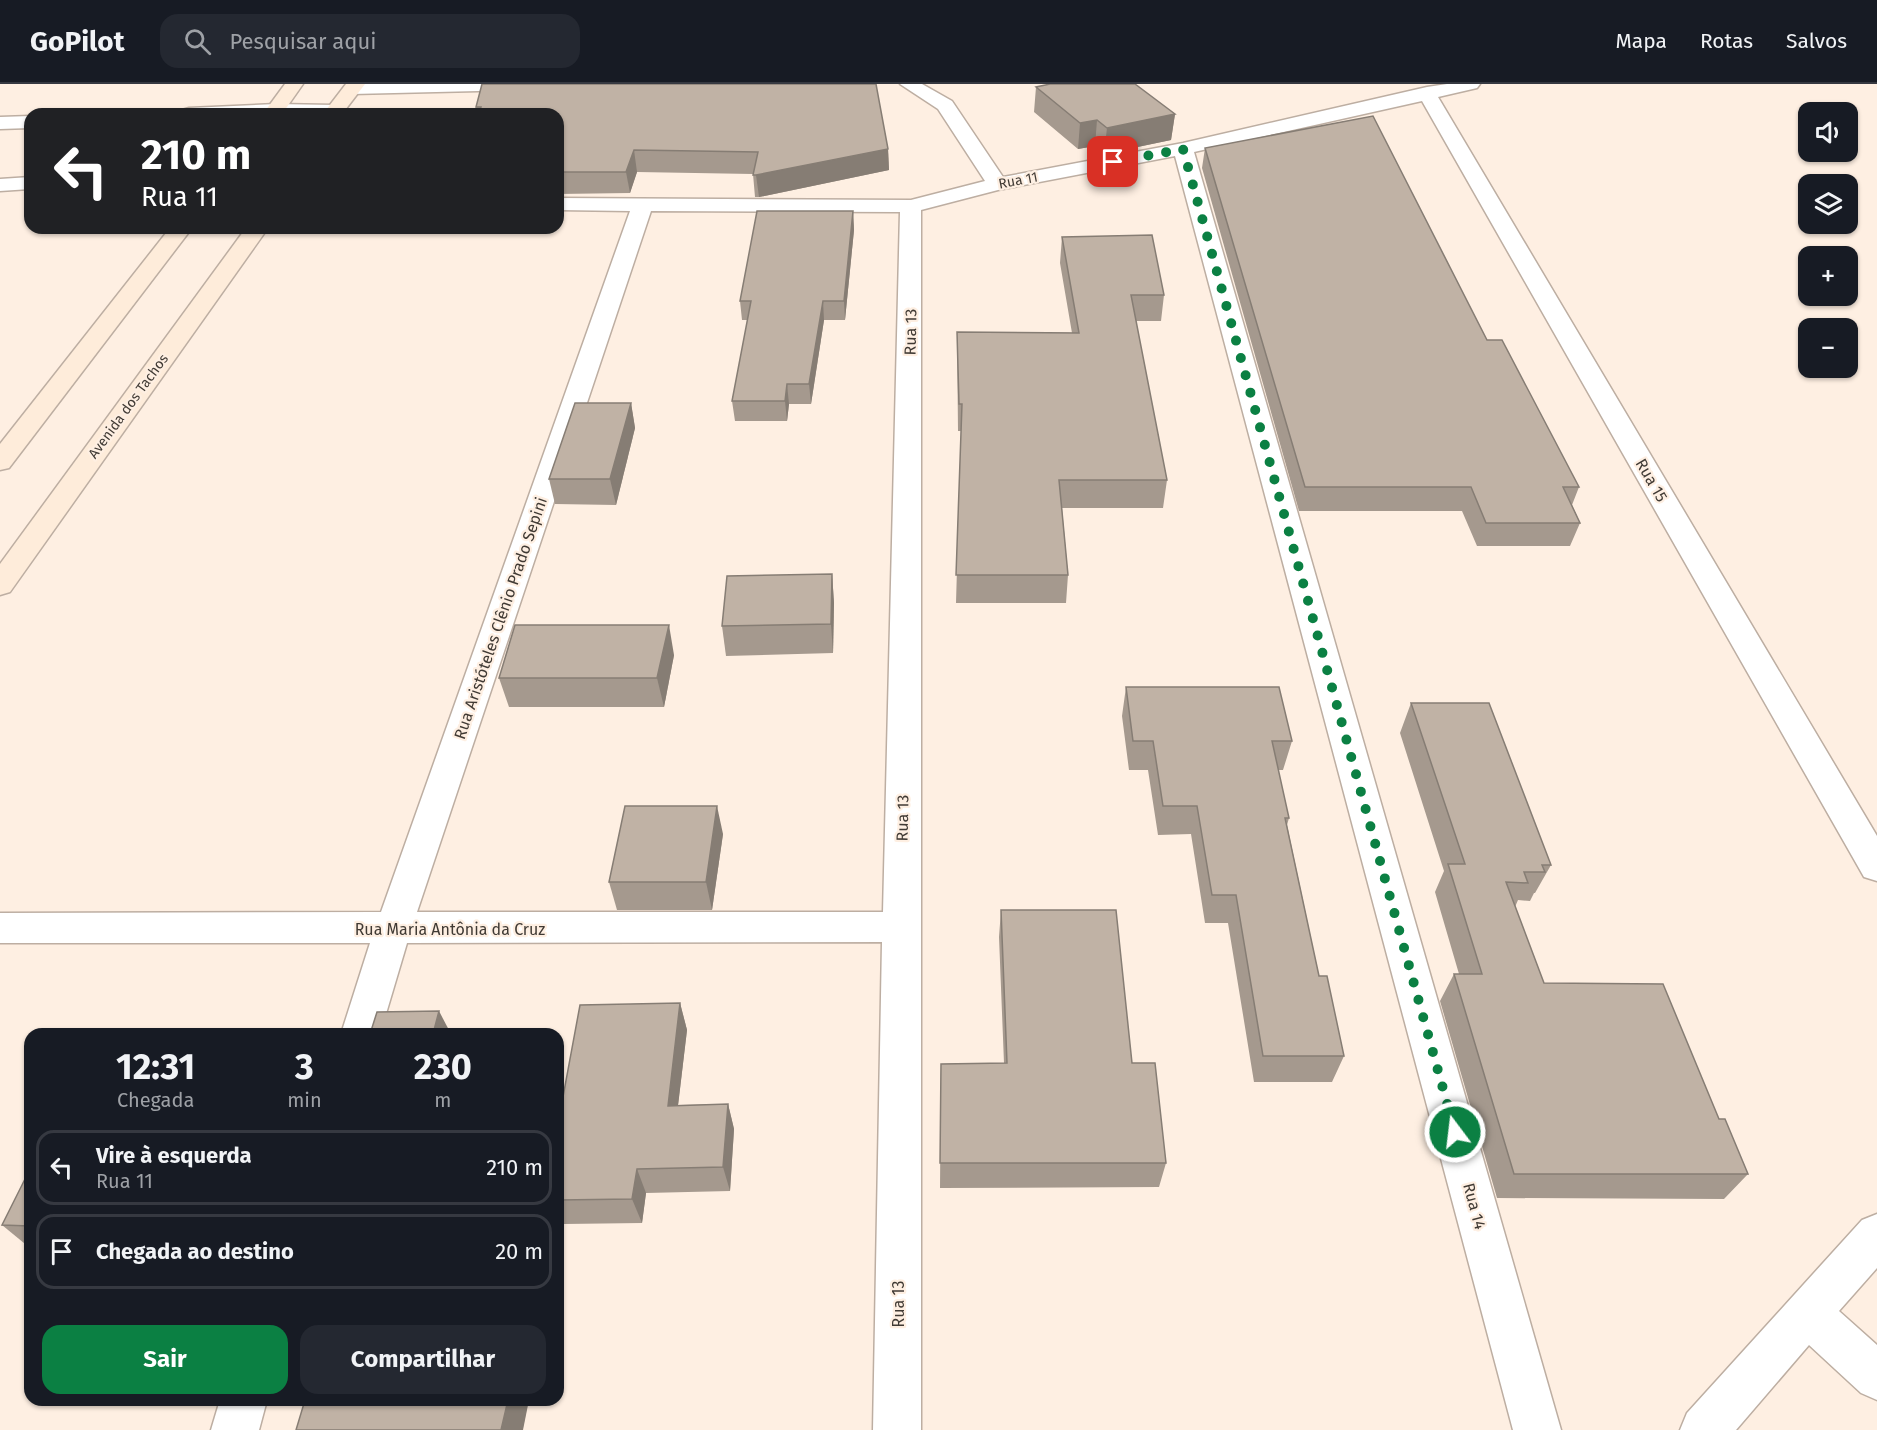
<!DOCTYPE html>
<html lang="pt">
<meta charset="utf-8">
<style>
:root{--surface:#171b24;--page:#242831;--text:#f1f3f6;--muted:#9ea1a6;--line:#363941;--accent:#0b8043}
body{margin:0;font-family:"Fira Sans",sans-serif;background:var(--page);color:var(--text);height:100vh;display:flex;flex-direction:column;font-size:22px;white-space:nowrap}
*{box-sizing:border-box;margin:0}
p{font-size:20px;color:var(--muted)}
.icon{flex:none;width:33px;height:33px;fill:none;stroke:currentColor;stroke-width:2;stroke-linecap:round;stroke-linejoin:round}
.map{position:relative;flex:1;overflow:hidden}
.sheet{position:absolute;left:24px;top:944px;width:540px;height:378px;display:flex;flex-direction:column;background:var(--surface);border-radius:18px;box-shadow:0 2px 4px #0004}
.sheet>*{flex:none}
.top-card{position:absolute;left:24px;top:24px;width:540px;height:126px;border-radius:18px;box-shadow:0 2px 4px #0004;background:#202124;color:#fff;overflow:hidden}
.fabs{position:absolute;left:1798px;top:18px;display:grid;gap:12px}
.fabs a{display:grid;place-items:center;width:60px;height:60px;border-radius:12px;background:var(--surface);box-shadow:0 2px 4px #0004;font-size:30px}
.pin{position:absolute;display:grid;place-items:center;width:51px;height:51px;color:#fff;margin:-26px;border-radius:12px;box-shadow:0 3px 9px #0006}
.me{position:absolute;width:66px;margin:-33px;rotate:345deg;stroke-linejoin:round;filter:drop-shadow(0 0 4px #0008)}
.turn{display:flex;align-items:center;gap:21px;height:126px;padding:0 18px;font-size:27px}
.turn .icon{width:78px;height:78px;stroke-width:2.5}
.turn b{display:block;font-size:42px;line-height:51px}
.eta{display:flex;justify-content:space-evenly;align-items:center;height:102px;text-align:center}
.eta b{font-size:36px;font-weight:700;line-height:42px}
.cta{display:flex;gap:12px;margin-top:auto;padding:12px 18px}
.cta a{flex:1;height:69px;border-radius:18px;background:var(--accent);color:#fff;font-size:24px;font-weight:700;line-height:69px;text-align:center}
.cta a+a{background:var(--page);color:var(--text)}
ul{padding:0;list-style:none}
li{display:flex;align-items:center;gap:18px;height:75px;margin:0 12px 9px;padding:0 6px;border:3px solid var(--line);border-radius:18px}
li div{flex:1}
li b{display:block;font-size:22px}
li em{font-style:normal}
header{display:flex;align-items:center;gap:36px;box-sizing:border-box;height:84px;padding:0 30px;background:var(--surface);border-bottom:2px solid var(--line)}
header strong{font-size:28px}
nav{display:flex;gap:33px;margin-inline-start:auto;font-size:21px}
.search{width:420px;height:54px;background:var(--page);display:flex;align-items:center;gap:15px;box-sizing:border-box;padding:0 21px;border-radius:18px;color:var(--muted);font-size:22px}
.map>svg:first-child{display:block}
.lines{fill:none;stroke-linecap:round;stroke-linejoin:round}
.street-casing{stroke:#bdaea2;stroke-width:3}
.secondary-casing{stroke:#bdaea2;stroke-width:3}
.street{fill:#fff;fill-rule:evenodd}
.secondary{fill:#feecda;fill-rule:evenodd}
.wall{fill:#a5998e}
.shaded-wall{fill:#867d74}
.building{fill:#c0b2a5;stroke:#867d74;stroke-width:1.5}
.route{stroke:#0b8043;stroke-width:10;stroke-dasharray:0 18}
.labels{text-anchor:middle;stroke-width:4.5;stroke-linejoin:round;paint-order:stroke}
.far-street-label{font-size:14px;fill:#403a34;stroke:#feefe2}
.street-label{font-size:16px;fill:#403a34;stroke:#feefe2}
</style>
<header>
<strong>GoPilot</strong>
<div class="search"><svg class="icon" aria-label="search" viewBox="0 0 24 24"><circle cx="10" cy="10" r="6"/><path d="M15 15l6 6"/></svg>Pesquisar aqui</div>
<nav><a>Mapa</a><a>Rotas</a><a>Salvos</a></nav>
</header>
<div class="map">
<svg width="1877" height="1346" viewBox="0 0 1877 1346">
<rect width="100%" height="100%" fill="#feefe2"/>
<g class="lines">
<defs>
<g id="street">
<path d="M 350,0 L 571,0 L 568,4 L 562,5 L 352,10 L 346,9 L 343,5 Z"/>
<path d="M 900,0 L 922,0 L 952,17 L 1003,93 L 1183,59 L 1427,3 L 1447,0 L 1480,0 L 1477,4 L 1438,13 L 1877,752 L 1877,797 L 1864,793 L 1422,17 L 1194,68 L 1561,1346 L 1513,1346 L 1175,72 L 998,106 L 921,126 L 921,1346 L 873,1346 L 882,858 L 407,859 L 380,950 L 341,950 L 370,859 L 0,859 L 0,829 L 381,828 L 630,127 L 558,126 L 558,114 L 911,116 L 985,97 L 938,25 ZM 651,127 L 900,128 L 883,828 L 417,828 Z"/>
<path d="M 276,20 L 334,21 L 341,23 L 343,27 L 341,30 L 180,30 L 182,26 L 189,24 Z"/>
<path d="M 30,32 L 30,44 L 0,45 L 0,33 Z"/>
<path d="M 30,93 L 30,105 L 0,107 L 0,95 Z"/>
<path d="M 1877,1130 L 1877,1184 L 1839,1227 L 1877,1261 L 1877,1316 L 1861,1309 L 1809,1261 L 1736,1346 L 1680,1346 L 1687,1329 L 1862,1136 Z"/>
<path d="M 220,1316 L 267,1316 L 259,1346 L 211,1346 Z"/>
</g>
<g id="secondary">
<path d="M 285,0 L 303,0 L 282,30 L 263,30 Z"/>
<path d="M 346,0 L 365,0 L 342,30 L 323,30 Z"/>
<path d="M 170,144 L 192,144 L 9,384 L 0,386 L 0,360 Z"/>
<path d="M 246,144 L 268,144 L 10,508 L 0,511 L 0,480 Z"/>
</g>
</defs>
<use href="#street" class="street-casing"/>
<use href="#secondary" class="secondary-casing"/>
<use href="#street" class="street"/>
<use href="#secondary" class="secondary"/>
</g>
<g class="wall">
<path d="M 482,0 L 888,65 L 889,86 L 759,113 L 755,113 L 753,90 L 637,88 L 630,109 L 558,110 L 558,30 L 477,30 L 476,23 Z"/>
<path d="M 1036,3 L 1175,30 L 1171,56 L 1104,70 L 1095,62 L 1078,65 L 1034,28 Z"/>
<path d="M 1205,64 L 1487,256 L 1579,403 L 1572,421 L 1580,439 L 1570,462 L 1477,462 L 1462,427 L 1299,427 L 1202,84 Z"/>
<path d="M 853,127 L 854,146 L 845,236 L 824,236 L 811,320 L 789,320 L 787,337 L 735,337 L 732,317 L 748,236 L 742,236 L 740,217 Z"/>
<path d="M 1062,153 L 1164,211 L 1161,237 L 1136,237 L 1167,396 L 1163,424 L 1062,424 L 1068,491 L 1066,519 L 956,519 L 961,347 L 958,347 L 957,248 L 1072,249 L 1060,179 Z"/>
<path d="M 631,319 L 635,344 L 616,421 L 555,420 L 549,395 Z"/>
<path d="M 832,490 L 834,519 L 833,569 L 726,572 L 722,542 Z"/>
<path d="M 674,571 L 664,623 L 509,623 L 499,594 Z"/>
<path d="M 1126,603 L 1292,657 L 1283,686 L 1278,686 L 1289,734 L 1287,741 L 1319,892 L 1344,972 L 1332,998 L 1254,998 L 1228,839 L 1205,839 L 1191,750 L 1158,751 L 1148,686 L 1129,686 L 1122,632 Z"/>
<path d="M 1411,619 L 1551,781 L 1535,809 L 1534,809 L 1530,817 L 1518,816 L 1515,823 L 1544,899 L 1719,1035 L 1748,1090 L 1724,1115 L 1497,1114 L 1440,917 L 1454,890 L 1459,890 L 1435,808 L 1444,787 L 1400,649 Z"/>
<path d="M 723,750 L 712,826 L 617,826 L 609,798 Z"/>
<path d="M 1001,826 L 1132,979 L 1166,1079 L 1159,1103 L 940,1104 L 941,980 L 1004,979 L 999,853 Z"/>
<path d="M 680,919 L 687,946 L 678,1021 L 728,1020 L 734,1045 L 730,1107 L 646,1109 L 642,1139 L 564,1140 L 562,1151 L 558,1151 L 558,1029 L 560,1029 Z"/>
<path d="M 30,1085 L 30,1164 L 2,1141 Z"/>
</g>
<g class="shaded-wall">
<path d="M 1175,30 L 1171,56 L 1104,70 L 1107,44 Z"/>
<path d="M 1097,36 L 1095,62 L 1078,65 L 1080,39 Z"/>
<path d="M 888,65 L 889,86 L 759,113 L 756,91 Z"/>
<path d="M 634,66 L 637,88 L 630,109 L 626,88 Z"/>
<path d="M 853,127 L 854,146 L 845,236 L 844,217 Z"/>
<path d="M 823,217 L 824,236 L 811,320 L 809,300 Z"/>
<path d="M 787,300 L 789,320 L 787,337 L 785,317 Z"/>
<path d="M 631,319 L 635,344 L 616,421 L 610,395 Z"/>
<path d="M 832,490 L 834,519 L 833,569 L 831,540 Z"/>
<path d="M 669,541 L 674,571 L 664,623 L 657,594 Z"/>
<path d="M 717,722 L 723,750 L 712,826 L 706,798 Z"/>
<path d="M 680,919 L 687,946 L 675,1047 L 668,1022 Z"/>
<path d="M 439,927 L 451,950 L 433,950 Z"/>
<path d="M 728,1020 L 734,1045 L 730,1107 L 723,1083 Z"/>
<path d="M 637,1085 L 646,1109 L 642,1139 L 632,1115 Z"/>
<path d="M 558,1128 L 564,1140 L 562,1151 L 558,1143 Z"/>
<path d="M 508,1316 L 529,1316 L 523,1346 L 501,1346 Z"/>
</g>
<g class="building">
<path d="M 482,0 L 876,0 L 888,65 L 756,91 L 753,91 L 758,68 L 634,66 L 626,88 L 558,88 L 558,30 L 479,30 L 481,23 L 476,23 Z"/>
<path d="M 1050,0 L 1135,0 L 1175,30 L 1107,44 L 1097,36 L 1080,39 L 1036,3 Z"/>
<path d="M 1373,32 L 1487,256 L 1502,256 L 1579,403 L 1563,403 L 1580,439 L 1486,439 L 1471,403 L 1305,403 L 1205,64 Z"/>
<path d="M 757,127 L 853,127 L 844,217 L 823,217 L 809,300 L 787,300 L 785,317 L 732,317 L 751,217 L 740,217 Z"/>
<path d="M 1152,151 L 1164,211 L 1131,211 L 1167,396 L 1059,396 L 1068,491 L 956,491 L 962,320 L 959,320 L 957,248 L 1079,249 L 1062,153 Z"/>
<path d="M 575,319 L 631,319 L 610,395 L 549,395 Z"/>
<path d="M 832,490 L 831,540 L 722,542 L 727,492 Z"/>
<path d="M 515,541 L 669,541 L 657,594 L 499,594 Z"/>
<path d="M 1126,603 L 1279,603 L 1292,657 L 1272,657 L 1289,734 L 1285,734 L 1319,892 L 1327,892 L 1344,972 L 1263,972 L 1236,811 L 1212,811 L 1197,722 L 1163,722 L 1153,657 L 1133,657 Z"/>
<path d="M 1411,619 L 1489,619 L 1551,781 L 1542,781 L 1545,788 L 1524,788 L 1528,799 L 1506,798 L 1544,899 L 1663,900 L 1719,1035 L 1725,1035 L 1748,1090 L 1514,1090 L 1454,890 L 1482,890 L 1448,780 L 1465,780 Z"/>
<path d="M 625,722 L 717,722 L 706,798 L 609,798 Z"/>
<path d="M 1001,826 L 1116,826 L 1132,979 L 1155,979 L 1166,1079 L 940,1079 L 941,980 L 1007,979 Z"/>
<path d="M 680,919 L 668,1022 L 728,1020 L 723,1083 L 637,1085 L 632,1115 L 558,1116 L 558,1029 L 560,1029 L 580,921 Z"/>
<path d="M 439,927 L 433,950 L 370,950 L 377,928 Z"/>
<path d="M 30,1085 L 30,1142 L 2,1141 Z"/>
<path d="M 305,1316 L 508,1316 L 501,1346 L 296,1346 Z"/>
</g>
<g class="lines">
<path class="route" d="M 1113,78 L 1183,65 L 1455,1048"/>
</g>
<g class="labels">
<g class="far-street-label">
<text transform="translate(1018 96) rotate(-11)" y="5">Rua 11</text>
<text transform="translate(128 322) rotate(-54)" y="5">Avenida dos Tachos</text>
</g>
<g class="street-label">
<text transform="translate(910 248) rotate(-89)" y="6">Rua 13</text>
<text transform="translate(1652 396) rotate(60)" y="6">Rua 15</text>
<text transform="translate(500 534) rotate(-71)" y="6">Rua Aristóteles Clênio Prado Sepini</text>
<text transform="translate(902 734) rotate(-89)" y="6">Rua 13</text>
<text x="450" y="851">Rua Maria Antônia da Cruz</text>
<text transform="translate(1475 1122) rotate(75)" y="6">Rua 14</text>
<text transform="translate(898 1220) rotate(-90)" y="6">Rua 13</text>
</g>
</g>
</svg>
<div class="fabs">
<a><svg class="icon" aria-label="sound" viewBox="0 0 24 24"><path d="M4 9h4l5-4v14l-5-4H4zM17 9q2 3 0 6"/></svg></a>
<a><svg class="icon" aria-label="layers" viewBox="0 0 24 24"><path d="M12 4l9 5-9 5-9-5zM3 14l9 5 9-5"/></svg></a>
<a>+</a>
<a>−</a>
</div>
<div class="pin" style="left:1113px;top:78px;background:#d93025"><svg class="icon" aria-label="arrive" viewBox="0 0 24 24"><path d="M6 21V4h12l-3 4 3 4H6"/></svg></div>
<svg class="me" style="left:1455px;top:1048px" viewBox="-20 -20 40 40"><circle r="17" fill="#0b8043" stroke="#fff" stroke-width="3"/><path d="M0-11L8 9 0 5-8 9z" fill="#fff"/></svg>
<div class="top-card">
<div class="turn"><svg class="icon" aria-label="left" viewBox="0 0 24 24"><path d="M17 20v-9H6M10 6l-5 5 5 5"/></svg><div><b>210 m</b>Rua 11</div></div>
</div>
<section class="sheet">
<div class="eta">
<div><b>12:31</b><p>Chegada</p></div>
<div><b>3</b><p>min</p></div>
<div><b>230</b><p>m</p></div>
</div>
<ul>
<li><svg class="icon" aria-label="left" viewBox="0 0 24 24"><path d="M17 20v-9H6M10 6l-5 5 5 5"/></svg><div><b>Vire à esquerda</b><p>Rua 11</p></div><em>210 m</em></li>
<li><svg class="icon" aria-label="arrive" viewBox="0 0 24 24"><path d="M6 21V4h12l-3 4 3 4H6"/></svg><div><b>Chegada ao destino</b></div><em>20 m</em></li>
</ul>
<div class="cta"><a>Sair</a><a>Compartilhar</a></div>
</section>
</div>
